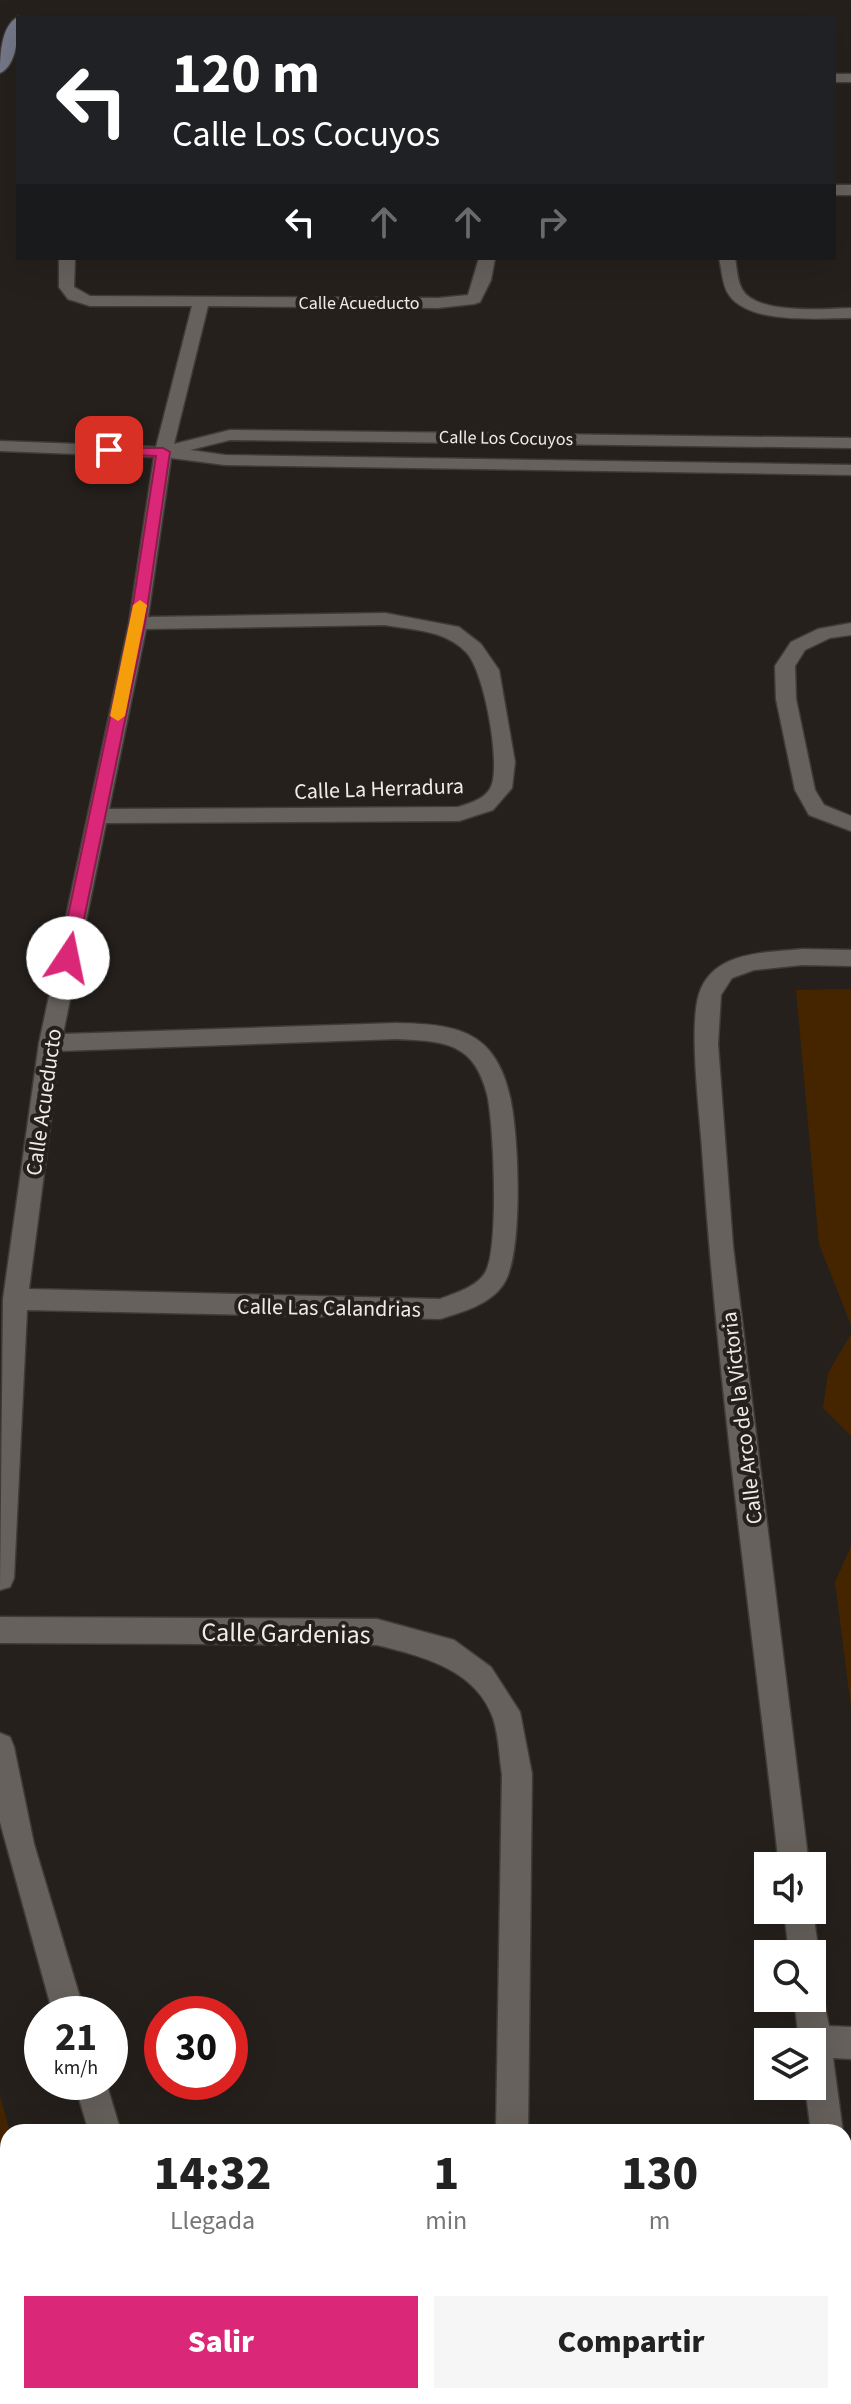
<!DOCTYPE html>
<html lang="es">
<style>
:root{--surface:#fff;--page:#f6f6f6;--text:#222;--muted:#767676;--accent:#db2777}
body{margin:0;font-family:"Source Sans 3",sans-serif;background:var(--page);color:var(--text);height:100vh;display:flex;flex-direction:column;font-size:30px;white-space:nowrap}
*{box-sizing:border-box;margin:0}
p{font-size:26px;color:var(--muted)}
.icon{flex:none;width:44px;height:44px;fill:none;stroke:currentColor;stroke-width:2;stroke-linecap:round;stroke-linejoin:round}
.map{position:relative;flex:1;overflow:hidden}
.panel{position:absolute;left:0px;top:2124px;width:852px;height:280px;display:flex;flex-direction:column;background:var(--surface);border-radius:24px 24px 0 0;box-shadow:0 8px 32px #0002}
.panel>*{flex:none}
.top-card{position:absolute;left:16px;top:16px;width:820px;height:244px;border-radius:0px;box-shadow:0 8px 32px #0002;background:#202124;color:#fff;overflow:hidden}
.tools{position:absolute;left:754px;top:1852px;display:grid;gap:16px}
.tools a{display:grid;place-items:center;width:72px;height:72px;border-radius:0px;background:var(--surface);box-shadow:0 8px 32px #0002;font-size:40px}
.speed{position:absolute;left:24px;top:1996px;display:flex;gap:16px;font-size:40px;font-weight:700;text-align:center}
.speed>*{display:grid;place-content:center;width:104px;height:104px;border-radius:50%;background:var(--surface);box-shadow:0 8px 32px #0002;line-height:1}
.speed small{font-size:20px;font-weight:400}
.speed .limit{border:12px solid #d22;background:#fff;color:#111}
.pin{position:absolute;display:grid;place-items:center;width:68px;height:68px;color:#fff;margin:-34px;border-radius:16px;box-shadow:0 4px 12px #0006}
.me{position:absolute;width:88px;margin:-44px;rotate:11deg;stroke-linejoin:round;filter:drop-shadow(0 0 6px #0008)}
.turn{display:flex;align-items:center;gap:28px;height:168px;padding:0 24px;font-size:36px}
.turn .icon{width:104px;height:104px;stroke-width:2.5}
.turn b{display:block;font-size:56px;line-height:68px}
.lanes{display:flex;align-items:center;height:76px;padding:0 24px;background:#0003;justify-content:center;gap:40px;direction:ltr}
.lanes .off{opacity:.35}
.eta{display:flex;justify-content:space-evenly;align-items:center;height:136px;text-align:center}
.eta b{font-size:48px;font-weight:800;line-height:56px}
.action{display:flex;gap:16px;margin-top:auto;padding:16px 24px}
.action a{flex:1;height:92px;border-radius:0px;background:var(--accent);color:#fff;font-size:32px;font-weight:800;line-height:92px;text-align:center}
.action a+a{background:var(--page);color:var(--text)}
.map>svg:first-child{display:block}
.green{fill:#452400}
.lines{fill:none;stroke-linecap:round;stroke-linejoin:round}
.street-casing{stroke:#3f3c38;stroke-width:3}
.secondary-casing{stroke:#3f3c38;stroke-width:3}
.street{fill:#66615c;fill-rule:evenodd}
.secondary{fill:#747888;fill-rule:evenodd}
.route{fill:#db2777;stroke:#8e194d;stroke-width:2}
.slow{fill:#f59e0b}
.labels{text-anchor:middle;stroke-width:8;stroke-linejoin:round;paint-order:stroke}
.far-street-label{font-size:18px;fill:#eeebe8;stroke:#25201c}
.street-label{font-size:22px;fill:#eeebe8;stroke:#25201c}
.near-street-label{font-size:26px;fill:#eeebe8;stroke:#25201c}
</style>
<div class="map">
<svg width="851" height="2404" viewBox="0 0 851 2404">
<rect width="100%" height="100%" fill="#25201c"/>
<g class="green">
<path d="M 851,989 L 851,1325 L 819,1244 L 796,990 Z"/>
<path d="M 851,1334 L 851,1436 L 823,1408 L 828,1373 Z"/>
<path d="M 851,1546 L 851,1707 L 835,1582 Z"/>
<path d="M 0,2096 L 10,2132 L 8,2396 L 83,2396 L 85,2404 L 0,2404 Z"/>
</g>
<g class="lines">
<defs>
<g id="street">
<rect x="834" y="74" width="17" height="8"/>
<rect x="834" y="185" width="17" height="10"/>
<path d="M 59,258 L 75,258 L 74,287 L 90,296 L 438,298 L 468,295 L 479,258 L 495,258 L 491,280 L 480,302 L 474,304 L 438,308 L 208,306 L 174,444 L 230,430 L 851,438 L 851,448 L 230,440 L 190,450 L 225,455 L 851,465 L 851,475 L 225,465 L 171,458 L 148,617 L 385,613 L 459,627 L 481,644 L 499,670 L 515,762 L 512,788 L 493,810 L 459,821 L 106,823 L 63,1034 L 397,1023 C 426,1024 461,1024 484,1045 C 497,1057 505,1076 509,1093 C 519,1129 524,1256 503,1285 C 489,1305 462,1312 440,1319 L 27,1310 L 14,1578 L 10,1587 L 0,1590 L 3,1299 L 39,1043 L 129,623 L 154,457 L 0,451 L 0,441 L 156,447 L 192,306 L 90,306 L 68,299 L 59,287 ZM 385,625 C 413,630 445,630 466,652 C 484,670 500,759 492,784 C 488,798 471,803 458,807 L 109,809 L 146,629 ZM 397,1039 C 421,1041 448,1039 467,1056 C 478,1066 483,1080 487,1094 C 494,1123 499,1245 486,1271 C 478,1287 455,1293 440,1299 L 29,1289 L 60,1051 Z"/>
<path d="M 719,258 L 735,258 C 737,268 737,280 742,289 C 756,315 825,309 851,308 L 851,318 C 819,318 750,325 729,295 C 722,285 722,270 719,258 Z"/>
<path d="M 851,623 L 851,635 L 830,638 L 805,650 L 795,666 L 796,699 L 815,790 L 824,805 L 851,816 L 851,831 L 809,815 L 795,790 L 776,699 L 775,666 L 791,642 L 818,629 Z"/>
<path d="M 802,949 L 851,950 L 851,966 L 802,965 L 754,970 L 732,978 L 721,995 L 718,1044 L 733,1246 L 809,1866 L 779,1866 C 753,1632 719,1398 703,1163 C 701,1123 688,1029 699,994 C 713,951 764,953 802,949 Z"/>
<path d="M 0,1617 L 377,1619 L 454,1640 L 491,1667 L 520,1712 L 532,1774 L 528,2132 L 496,2132 L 502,1774 C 499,1756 499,1736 493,1718 C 476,1669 421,1656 377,1645 L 0,1643 Z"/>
<path d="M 0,1733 L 10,1737 L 14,1747 L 34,1844 L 85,2014 L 53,2014 L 0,1822 Z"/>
<path d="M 812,1905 L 819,1954 L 812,1966 L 812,1954 L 789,1954 L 784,1910 L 812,1910 Z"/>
<path d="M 812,1983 L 821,1987 L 829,2026 L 851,2027 L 851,2059 L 833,2058 L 843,2132 L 811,2132 L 805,2086 L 812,2086 L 812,2042 L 799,2041 L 794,1998 L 812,1998 Z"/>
<path d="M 74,2082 L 106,2082 L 121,2132 L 89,2132 Z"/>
<path d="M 844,2248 L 851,2251 L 851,2336 L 844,2333 Z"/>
<path d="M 165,2396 L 199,2396 L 202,2404 L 168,2404 Z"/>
<rect x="490" y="2396" width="34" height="8"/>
</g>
<path id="secondary" d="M 18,17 L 22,18 L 18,18 C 18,35 17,66 0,73 C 0,56 1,25 18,17 Z"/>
</defs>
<use href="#street" class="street-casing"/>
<use href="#secondary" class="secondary-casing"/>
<use href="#street" class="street"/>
<use href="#secondary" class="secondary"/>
</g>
<path class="route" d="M 104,448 L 163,448 L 170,452 L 145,623 L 76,958 L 68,964 L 59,958 L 130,623 L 156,456 L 109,454 L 104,453 Z"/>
<path class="slow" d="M 140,600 L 147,605 L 125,716 L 118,721 L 110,716 L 133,605 Z"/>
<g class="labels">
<g class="far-street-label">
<text x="359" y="309">Calle Acueducto</text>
<text transform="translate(506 438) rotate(1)" y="6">Calle Los Cocuyos</text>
</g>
<g class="street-label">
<text transform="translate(379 788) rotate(-2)" y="8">Calle La Herradura</text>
<text transform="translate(43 1102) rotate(-82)" y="8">Calle Acueducto</text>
<text transform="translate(329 1307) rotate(1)" y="8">Calle Las Calandrias</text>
<text transform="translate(741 1418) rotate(-97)" y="8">Calle Arco de la Victoria</text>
</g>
<g class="near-street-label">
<text transform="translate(286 1633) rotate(1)" y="9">Calle Gardenias</text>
</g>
</g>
</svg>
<div class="tools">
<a><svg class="icon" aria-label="sound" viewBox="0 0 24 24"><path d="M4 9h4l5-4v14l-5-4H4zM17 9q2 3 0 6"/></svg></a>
<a><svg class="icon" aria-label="search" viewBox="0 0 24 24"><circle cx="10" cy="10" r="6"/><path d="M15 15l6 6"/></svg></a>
<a><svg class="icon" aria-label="layers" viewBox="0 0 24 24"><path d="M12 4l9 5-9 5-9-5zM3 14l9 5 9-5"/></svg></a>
</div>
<div class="speed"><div>21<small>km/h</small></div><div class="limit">30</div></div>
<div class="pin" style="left:109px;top:450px;background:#d93025"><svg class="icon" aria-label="arrive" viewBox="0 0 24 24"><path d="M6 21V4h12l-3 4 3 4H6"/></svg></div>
<svg class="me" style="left:68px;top:958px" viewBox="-20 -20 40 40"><circle r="19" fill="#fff"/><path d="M0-13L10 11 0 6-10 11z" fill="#db2777"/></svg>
<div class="top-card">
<div class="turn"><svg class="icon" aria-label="left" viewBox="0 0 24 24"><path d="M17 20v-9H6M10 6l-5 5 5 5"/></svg><div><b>120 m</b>Calle Los Cocuyos</div></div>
<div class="lanes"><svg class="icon" aria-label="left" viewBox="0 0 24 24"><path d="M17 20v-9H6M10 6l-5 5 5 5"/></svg><svg class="icon off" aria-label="ahead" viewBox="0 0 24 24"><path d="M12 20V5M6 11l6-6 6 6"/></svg><svg class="icon off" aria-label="ahead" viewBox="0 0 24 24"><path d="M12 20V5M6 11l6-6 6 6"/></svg><svg class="icon off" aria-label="right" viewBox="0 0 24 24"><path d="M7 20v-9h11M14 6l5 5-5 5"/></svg></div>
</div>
<section class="panel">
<div class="eta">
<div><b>14:32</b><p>Llegada</p></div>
<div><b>1</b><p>min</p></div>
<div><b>130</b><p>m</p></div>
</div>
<div class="action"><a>Salir</a><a>Compartir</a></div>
</section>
</div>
